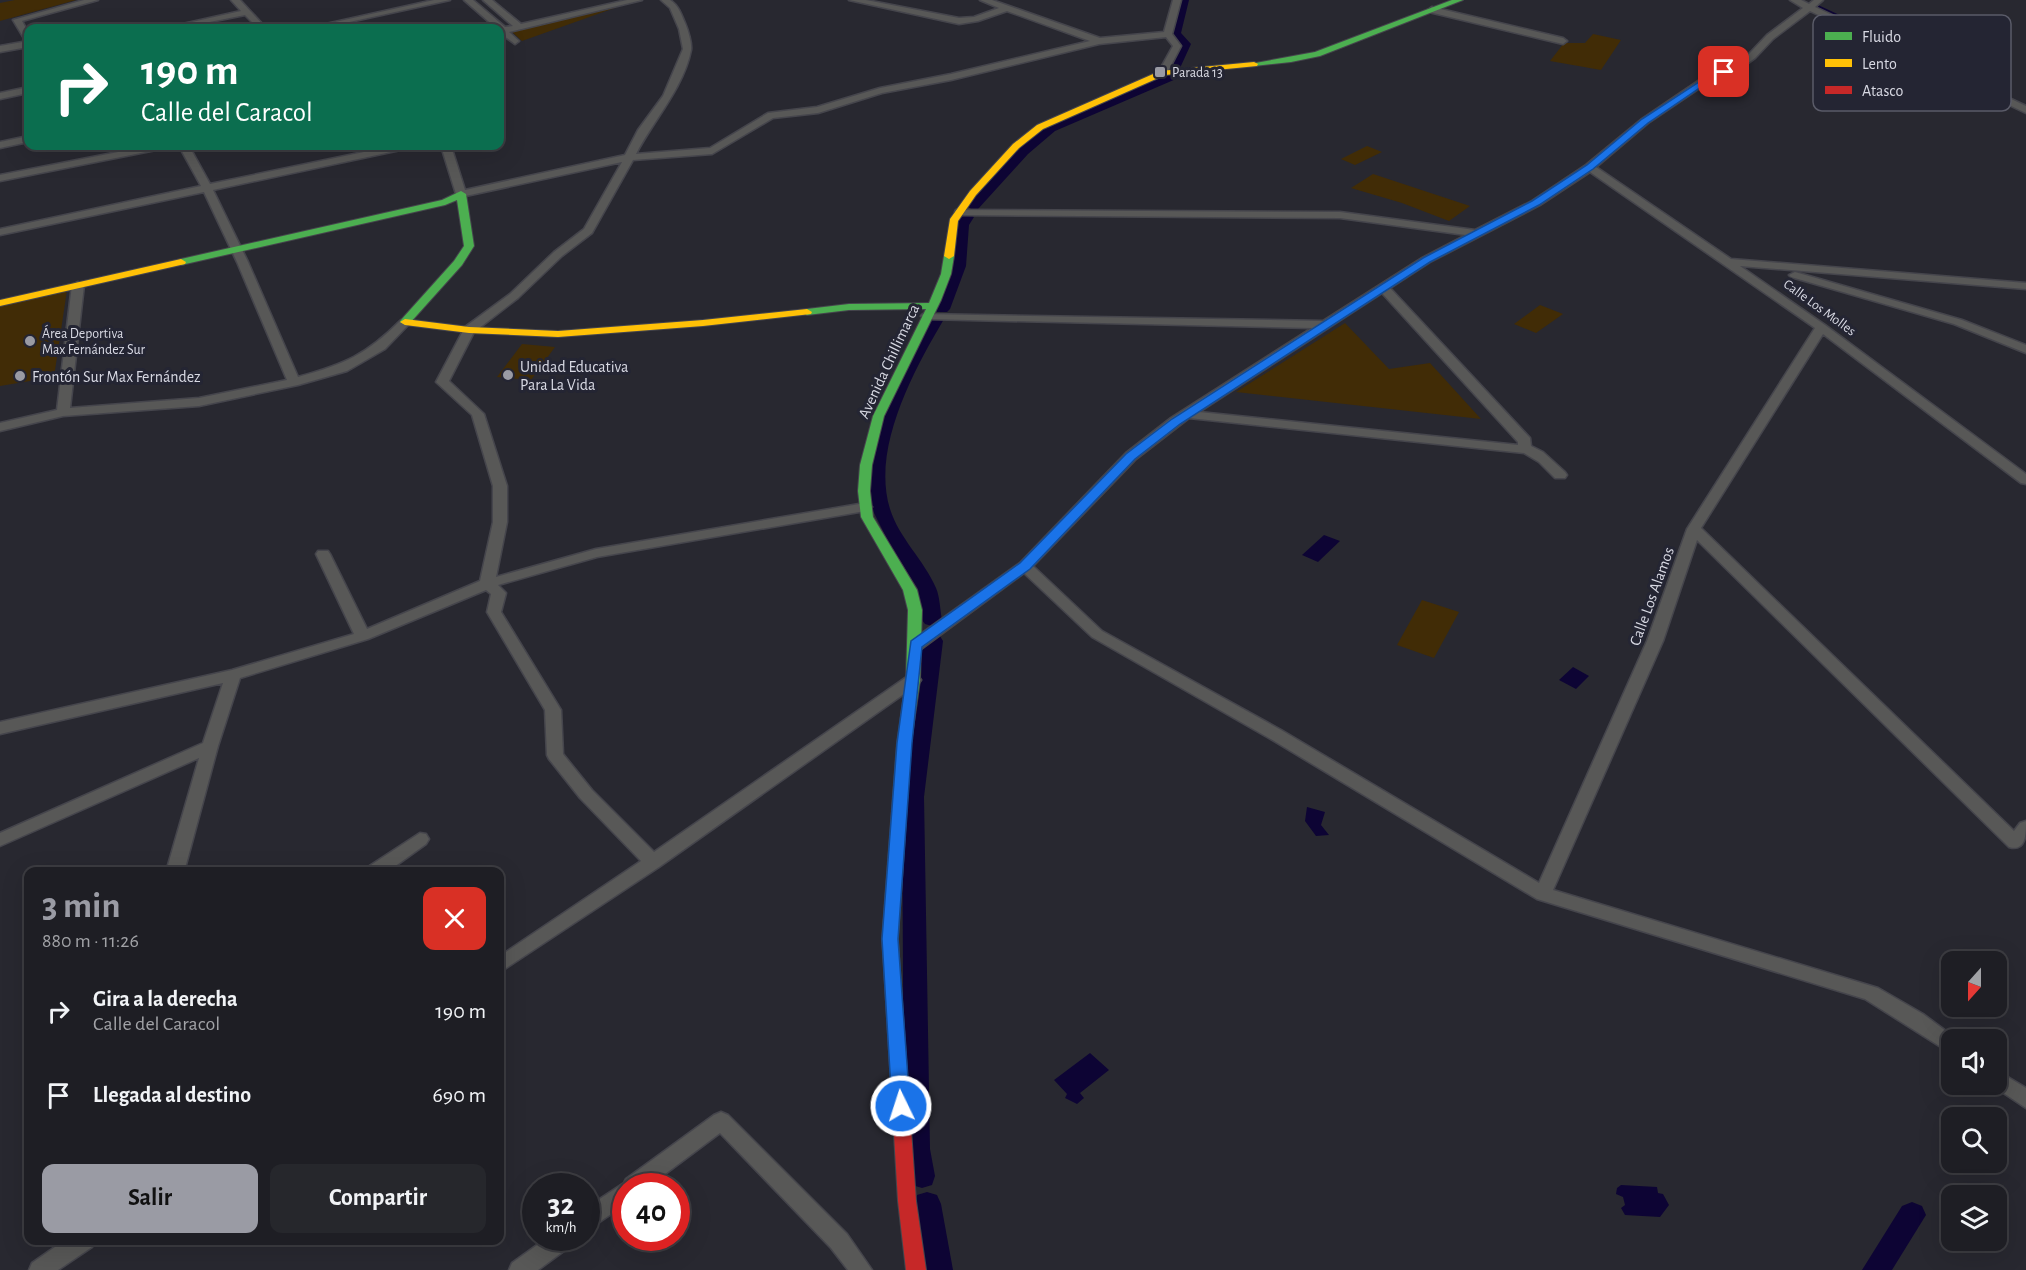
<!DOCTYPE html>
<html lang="es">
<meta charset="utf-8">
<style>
:root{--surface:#1e1e24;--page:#26272c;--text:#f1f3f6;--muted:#a1a2a6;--line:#3c3c41;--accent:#9a9ba4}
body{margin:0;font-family:"Alegreya Sans",sans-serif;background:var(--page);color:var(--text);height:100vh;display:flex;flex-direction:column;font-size:22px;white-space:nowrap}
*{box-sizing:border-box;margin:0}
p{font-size:20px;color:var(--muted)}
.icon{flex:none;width:33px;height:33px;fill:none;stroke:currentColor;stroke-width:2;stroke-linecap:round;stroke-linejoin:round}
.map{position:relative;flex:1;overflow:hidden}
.panel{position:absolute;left:24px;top:867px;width:480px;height:378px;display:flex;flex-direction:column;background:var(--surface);border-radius:12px;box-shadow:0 6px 24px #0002,0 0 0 2px var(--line)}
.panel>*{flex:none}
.hud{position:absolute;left:24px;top:24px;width:480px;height:126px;border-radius:12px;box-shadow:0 6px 24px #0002,0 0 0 2px var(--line);background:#0b6e4f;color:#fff;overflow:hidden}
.needle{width:39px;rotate:201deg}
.controls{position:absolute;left:1941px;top:951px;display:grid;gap:12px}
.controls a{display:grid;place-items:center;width:66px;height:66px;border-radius:12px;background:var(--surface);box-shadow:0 6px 24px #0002,0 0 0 2px var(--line);font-size:30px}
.speed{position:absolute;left:522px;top:1173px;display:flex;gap:12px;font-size:30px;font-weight:700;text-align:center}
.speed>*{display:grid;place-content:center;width:78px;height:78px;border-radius:50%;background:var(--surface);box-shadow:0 6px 24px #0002,0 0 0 2px var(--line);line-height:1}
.speed small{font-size:15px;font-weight:400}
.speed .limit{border:9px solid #d22;background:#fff;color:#111}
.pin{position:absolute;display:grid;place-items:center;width:51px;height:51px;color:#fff;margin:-26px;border-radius:12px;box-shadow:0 3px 9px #0006}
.me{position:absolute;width:66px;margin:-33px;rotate:356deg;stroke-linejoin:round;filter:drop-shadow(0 0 4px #0008)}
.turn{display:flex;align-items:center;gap:21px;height:126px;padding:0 18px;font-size:27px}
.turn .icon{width:78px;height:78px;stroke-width:2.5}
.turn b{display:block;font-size:42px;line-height:51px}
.round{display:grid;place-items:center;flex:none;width:63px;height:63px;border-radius:12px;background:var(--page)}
.summary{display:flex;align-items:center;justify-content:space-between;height:102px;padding:0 18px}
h1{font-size:36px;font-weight:600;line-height:45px;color:var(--accent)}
.action{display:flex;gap:12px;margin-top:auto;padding:12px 18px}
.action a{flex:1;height:69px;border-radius:12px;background:var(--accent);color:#111;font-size:24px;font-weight:600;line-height:69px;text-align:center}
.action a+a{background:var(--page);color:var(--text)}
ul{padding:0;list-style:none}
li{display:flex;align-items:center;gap:18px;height:84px;padding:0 18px}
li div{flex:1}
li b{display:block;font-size:22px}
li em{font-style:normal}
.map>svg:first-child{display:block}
.green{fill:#412c06}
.water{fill:#0d0434}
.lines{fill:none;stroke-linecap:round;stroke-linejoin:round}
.canal{fill:#0d0434;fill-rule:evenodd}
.street-casing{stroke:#45454c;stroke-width:3}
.fast-casing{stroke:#45454c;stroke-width:2}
.slow-casing{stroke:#45454c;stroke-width:2}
.jam-casing{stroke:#45454c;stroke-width:2}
.street{fill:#585857;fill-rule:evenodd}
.fast{fill:#4caf50;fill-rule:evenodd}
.slow{fill:#ffc107;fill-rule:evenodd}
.jam{fill:#c62828;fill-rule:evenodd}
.route{fill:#1a73e8;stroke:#114b97;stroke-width:1.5}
.poi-dot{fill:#9a9ba4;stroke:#242533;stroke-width:2}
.labels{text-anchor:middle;stroke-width:6;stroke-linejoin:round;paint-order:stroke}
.far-poi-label{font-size:14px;fill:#d8d9e3;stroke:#242533;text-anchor:start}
.far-street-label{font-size:14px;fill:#d8d9e3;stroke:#242533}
.street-label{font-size:16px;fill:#d8d9e3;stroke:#242533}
.poi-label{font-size:16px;fill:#d8d9e3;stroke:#242533;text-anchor:start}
.key{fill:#242533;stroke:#5a5b68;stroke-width:1.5}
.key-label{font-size:16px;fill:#d8d9e3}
</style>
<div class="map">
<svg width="2026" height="1270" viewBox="0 0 2026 1270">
<rect width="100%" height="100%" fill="#282830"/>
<g class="green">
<path d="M 15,0 L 76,0 L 0,21 L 0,3 Z"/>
<path d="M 623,5 L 522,41 L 512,32 Z"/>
<path d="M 1593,34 L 1621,40 L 1601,70 L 1550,61 L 1564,43 L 1585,43 Z"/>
<path d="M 1367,146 L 1382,152 L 1355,165 L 1341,159 Z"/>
<path d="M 1373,174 L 1470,206 L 1449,221 L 1402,203 L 1351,188 Z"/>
<path d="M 67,290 L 54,377 L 0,386 L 0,306 Z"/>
<path d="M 1540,305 L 1563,314 L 1536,333 L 1514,324 Z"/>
<path d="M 1345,323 L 1389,369 L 1430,363 L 1481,419 L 1236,392 Z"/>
<path d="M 522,344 L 555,347 L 531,380 L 497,377 Z"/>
<path d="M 1422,600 L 1459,612 L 1434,658 L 1397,645 Z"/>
</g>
<g class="water">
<path d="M 1324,535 L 1340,541 L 1318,562 L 1302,555 Z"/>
<path d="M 1573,667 L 1589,676 L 1576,689 L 1559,680 Z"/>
<path d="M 1307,807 L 1325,812 L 1321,825 L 1329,835 L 1316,836 L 1305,821 Z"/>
<path d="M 1090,1053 L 1109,1070 L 1080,1093 L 1084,1098 L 1077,1104 L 1065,1098 L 1067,1094 L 1054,1080 Z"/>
<path d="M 1621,1185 L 1657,1187 L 1658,1193 L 1663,1194 L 1669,1205 L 1660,1217 L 1625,1215 L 1621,1208 L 1625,1205 L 1623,1197 L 1616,1194 L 1617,1188 Z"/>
</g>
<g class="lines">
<g class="canal">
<path d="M 1179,0 L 1189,0 L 1181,33 L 1191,44 L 1180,68 L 1174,72 L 1168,68 L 1179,45 L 1169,34 Z"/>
<path d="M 1818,5 L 1919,52 L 1921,54 L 1919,56 L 1911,56 L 1814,10 L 1813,8 Z"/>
<path d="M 1172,72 L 1178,76 L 1176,79 L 1055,131 L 1028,154 L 978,209 L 973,210 L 966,206 L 1018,148 L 1047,125 Z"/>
<path d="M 967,213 L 974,217 L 969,225 L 966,266 L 950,309 L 947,312 L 937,312 L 934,309 L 952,266 L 955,225 L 962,214 Z"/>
<path d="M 936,314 L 944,319 C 914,370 871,448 890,509 C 899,538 924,560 936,588 C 940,597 940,610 942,620 L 939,624 L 932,626 L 925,624 L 922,620 L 918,589 L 889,543 L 872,509 L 866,472 L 881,413 L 907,355 L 931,316 Z"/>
<path d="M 933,635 L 940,636 L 943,641 L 924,797 L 930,1149 L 935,1176 L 932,1185 L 922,1188 L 912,1185 L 904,1149 L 902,797 L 923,641 L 926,636 Z"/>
<path d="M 927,1192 L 937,1195 L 941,1204 L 953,1270 L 925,1270 L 913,1204 L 917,1195 Z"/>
<path d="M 1912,1202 L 1922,1206 L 1926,1215 L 1892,1270 L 1862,1270 L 1902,1206 Z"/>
</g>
<defs>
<g id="street">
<path d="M 84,0 L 98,0 L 22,21 L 28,32 L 28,40 L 25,40 L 13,20 Z"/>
<path d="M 231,0 L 240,0 L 266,28 L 258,28 L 245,15 L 179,28 L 165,28 L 241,11 Z"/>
<path d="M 434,0 L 450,0 L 322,28 L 308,28 Z"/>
<path d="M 464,0 L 473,0 L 505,27 L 513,26 L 483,0 L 492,0 L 521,24 L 627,0 L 642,0 L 509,32 L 519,41 L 515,44 L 500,33 L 500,28 L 496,28 Z"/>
<path d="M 661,0 L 670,0 C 679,6 681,14 685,23 C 688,30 692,43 691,50 C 684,87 653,121 636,154 L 710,148 L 768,113 L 817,107 L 880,88 L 951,74 L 1090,41 L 1007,11 L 978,21 L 959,24 L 849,0 L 866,0 L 959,18 L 974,17 L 999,8 L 980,0 L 992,0 L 1100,38 L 1164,32 L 1173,0 L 1181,0 L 1172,34 L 1181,46 L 1166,75 L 1158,73 L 1173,46 L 1166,37 L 1099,44 L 951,80 L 882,93 L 818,113 L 773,118 L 712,154 L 633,160 L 592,233 L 562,256 L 518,298 L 474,332 L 449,381 L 484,414 L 507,486 L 507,522 L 496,577 L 596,549 L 865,503 L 872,507 L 865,511 L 597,557 L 498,585 L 506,593 L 501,612 L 561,710 L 563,754 L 592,790 L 654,852 L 908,676 L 918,676 L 921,680 L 918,684 L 659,867 L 500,972 L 500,956 L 641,861 L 580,798 L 549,759 L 547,755 L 545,710 L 487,612 L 491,594 L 486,590 L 368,639 L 240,678 L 218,746 L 184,872 L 166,872 L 199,758 L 0,846 L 0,833 L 203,743 L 223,683 L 0,734 L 0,722 L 232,670 L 354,634 L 316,554 L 318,551 L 328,551 L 330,554 L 367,629 L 480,581 L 493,522 L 493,486 L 472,415 L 436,382 L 465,327 L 510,294 L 554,252 L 584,229 L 622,162 L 461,197 L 456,194 L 441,146 L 451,146 L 465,190 L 625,155 L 638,130 L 663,96 L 683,49 L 679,29 L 670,8 Z"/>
<path d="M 1790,0 L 1801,0 L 1809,4 L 1814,0 L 1823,0 L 1815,7 L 2026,106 L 2026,113 L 1810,11 L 1773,39 L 1755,58 L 1740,69 L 1713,79 L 1648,123 L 1596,167 L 1731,259 L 2026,283 L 2026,289 L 1740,266 L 1825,325 L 2026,474 L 2026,484 L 2021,483 L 1823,334 L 1701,528 L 2014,831 L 2020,823 L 2026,821 C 2026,834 2026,852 2009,847 L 1697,540 L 1663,641 L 1553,890 L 1878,988 L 1923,1014 L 1958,1040 L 1952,1040 L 1952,1054 L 1865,999 L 1537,899 L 1269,738 L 1092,637 L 1024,573 L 921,649 L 911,649 L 908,645 L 911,641 L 1020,563 L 1126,453 L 1171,418 L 1312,328 L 927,319 L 921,316 L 923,314 L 1323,321 L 1422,258 L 1466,235 L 1340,218 L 960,215 L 955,212 L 956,210 L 1340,212 L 1475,230 L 1532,201 L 1586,165 L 1642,119 L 1707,75 L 1734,65 L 1749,54 L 1767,35 L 1803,8 ZM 1590,172 L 1815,328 L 1687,529 L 1647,641 L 1539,883 L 1281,730 L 1102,631 L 1033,566 L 1136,459 L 1189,418 L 1524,453 L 1539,462 L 1555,478 L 1565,478 L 1567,475 L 1565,472 L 1543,452 L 1531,446 L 1530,438 L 1390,288 L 1430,262 L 1540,205 ZM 1382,293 L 1518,442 L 1518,445 L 1199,412 Z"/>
<path d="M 1432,7 L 1563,38 L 1567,41 L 1563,44 L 1429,12 L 1428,10 Z"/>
<path d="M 28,41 L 28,47 L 0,52 L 0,46 Z"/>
<path d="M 28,87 L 28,93 L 0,99 L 0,93 Z"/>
<path d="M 28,136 L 28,142 L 0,148 L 0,142 Z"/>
<path d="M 149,146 L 166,146 L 161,149 L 0,181 L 0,175 Z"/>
<path d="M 179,146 L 189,146 L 210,184 L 393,146 L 410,146 L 405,149 L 213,190 L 248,262 L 298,377 C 345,364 366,355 401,320 L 409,320 L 411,322 L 385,349 L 347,371 L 298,385 L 199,406 L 63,416 L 0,431 L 0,423 L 57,410 L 72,285 L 78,282 L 84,285 L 70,408 L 199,398 L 287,380 L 237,262 L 204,192 L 0,235 L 0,229 L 201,186 Z"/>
<path d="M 1795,272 L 1962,320 L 2026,345 L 2026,353 L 1954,324 L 1791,277 L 1789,275 Z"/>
<path d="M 420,833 L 426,834 L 429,839 L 426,844 L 387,872 L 366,872 L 368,867 Z"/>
<path d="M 1996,1070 L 2026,1088 L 2026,1108 L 1990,1084 L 1996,1084 Z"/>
<path d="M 721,1112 L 728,1115 L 847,1234 L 872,1270 L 848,1270 L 831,1248 L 720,1133 L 649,1186 L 626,1186 L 626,1204 L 586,1231 L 586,1208 L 624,1183 L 626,1179 L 714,1115 Z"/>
<path d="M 547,1238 L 575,1238 L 572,1245 L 538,1270 L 509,1270 L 512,1263 Z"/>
<path d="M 65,1240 L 94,1240 L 92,1247 L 58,1270 L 29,1270 L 32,1263 Z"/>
</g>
<g id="fast">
<path d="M 1452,0 L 1463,0 L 1320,56 L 1291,62 L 1254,66 L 1250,64 L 1315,52 Z"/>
<path d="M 461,191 L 466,194 L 474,246 L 462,265 L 409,324 L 405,325 L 400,322 L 401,320 L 454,261 L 464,246 L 457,200 L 445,205 L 181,265 L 176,262 L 181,259 L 442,200 Z"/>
<path d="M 949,253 L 954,256 L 951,274 L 941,300 L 884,416 L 872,465 L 870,491 L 873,517 L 917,590 L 922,610 L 920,680 L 911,743 L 898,939 L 901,986 L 899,991 L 893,993 L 887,991 L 885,986 L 882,939 L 897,743 L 906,680 L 908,610 L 903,590 L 861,517 L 858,491 L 860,465 L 873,416 L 926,309 L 849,310 L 807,315 L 802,312 L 807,309 L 849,304 L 929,303 L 941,274 L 944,256 Z"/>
</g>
<g id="slow">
<path d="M 1254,62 L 1258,64 L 1257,66 L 1165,75 L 1043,129 L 1019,148 L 976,195 L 958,221 L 954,256 L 949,259 L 944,256 L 950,219 L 970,191 L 1013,144 L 1037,125 L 1160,71 Z"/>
<path d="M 181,259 L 186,262 L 185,264 L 0,306 L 0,300 Z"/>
<path d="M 807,309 L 812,312 L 811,314 L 703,326 L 558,337 L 469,333 L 405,325 L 400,322 L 405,319 L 469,327 L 558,331 L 703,320 Z"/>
</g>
<path id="jam" d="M 893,979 L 899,981 L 901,986 L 916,1201 L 926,1270 L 906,1270 L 898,1201 L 885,986 L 887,981 Z"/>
</defs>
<use href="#street" class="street-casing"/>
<use href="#fast" class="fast-casing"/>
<use href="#slow" class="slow-casing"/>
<use href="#jam" class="jam-casing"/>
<use href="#street" class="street"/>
<use href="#fast" class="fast"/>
<use href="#slow" class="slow"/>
<use href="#jam" class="jam"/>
</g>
<path class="route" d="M 1721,70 L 1728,72 L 1713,79 L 1648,123 L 1593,169 L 1539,205 L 1430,262 L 1180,424 L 1135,459 L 1030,569 L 922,647 L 912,743 L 898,939 L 910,1106 L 907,1112 L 901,1114 L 894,1112 L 892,1106 L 882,939 L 897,743 L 911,641 L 1020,563 L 1126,454 L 1172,419 L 1423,258 L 1532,201 L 1587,165 L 1642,119 L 1708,76 Z"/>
<g class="poi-dot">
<rect x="1154" y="66" width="12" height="12" rx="3"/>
<circle cx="30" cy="341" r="6"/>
<circle cx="508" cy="375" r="6"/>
<circle cx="20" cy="376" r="6"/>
</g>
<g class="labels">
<g class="far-poi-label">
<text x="1172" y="77">Parada 13</text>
<text x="42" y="338">Área Deportiva<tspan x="42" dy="16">Max Fernández Sur</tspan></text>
</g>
<g class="far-street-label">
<text transform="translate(1820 307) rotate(36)" y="5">Calle Los Molles</text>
</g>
<g class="street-label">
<text transform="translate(888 361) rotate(-65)" y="6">Avenida Chillimarca</text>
<text transform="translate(1651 596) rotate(-70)" y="6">Calle Los Alamos</text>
</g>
<g class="poi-label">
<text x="520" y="372">Unidad Educativa<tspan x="520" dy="18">Para La Vida</tspan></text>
<text x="32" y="382">Frontón Sur Max Fernández</text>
</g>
</g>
<rect x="1813" y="15" width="198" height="96" rx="9" class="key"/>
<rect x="1825" y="32" width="27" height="8" fill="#4caf50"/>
<rect x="1825" y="59" width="27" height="8" fill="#ffc107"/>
<rect x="1825" y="86" width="27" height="8" fill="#c62828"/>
<g class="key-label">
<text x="1862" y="42">Fluido</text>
<text x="1862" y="69">Lento</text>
<text x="1862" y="96">Atasco</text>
</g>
</svg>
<div class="controls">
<a><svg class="needle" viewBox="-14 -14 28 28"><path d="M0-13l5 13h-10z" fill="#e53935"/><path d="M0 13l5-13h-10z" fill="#a1a2a6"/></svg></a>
<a><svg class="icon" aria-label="sound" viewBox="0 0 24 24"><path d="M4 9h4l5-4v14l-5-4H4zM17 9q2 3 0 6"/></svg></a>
<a><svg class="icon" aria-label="search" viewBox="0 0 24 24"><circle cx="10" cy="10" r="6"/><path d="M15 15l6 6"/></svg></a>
<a><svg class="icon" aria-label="layers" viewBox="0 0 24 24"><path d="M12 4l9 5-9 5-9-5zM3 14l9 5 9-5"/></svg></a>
</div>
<div class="speed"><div>32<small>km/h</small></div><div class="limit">40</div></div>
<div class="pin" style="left:1724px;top:72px;background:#d93025"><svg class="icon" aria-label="arrive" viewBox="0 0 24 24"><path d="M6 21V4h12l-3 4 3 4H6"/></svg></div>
<svg class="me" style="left:901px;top:1106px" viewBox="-20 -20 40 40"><circle r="17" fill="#1a73e8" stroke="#fff" stroke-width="3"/><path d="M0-11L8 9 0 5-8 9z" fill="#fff"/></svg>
<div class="hud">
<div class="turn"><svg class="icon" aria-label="right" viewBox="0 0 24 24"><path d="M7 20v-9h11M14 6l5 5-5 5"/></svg><div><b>190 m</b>Calle del Caracol</div></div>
</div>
<section class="panel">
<div class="summary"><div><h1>3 min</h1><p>880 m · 11:26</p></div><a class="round" style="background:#d93025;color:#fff"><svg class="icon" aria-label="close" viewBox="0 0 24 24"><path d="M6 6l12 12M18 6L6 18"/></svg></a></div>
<ul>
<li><svg class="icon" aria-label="right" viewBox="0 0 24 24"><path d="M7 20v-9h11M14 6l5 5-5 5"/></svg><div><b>Gira a la derecha</b><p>Calle del Caracol</p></div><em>190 m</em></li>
<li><svg class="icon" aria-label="arrive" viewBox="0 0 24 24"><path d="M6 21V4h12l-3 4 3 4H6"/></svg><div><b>Llegada al destino</b></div><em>690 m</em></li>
</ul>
<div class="action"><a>Salir</a><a>Compartir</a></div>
</section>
</div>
